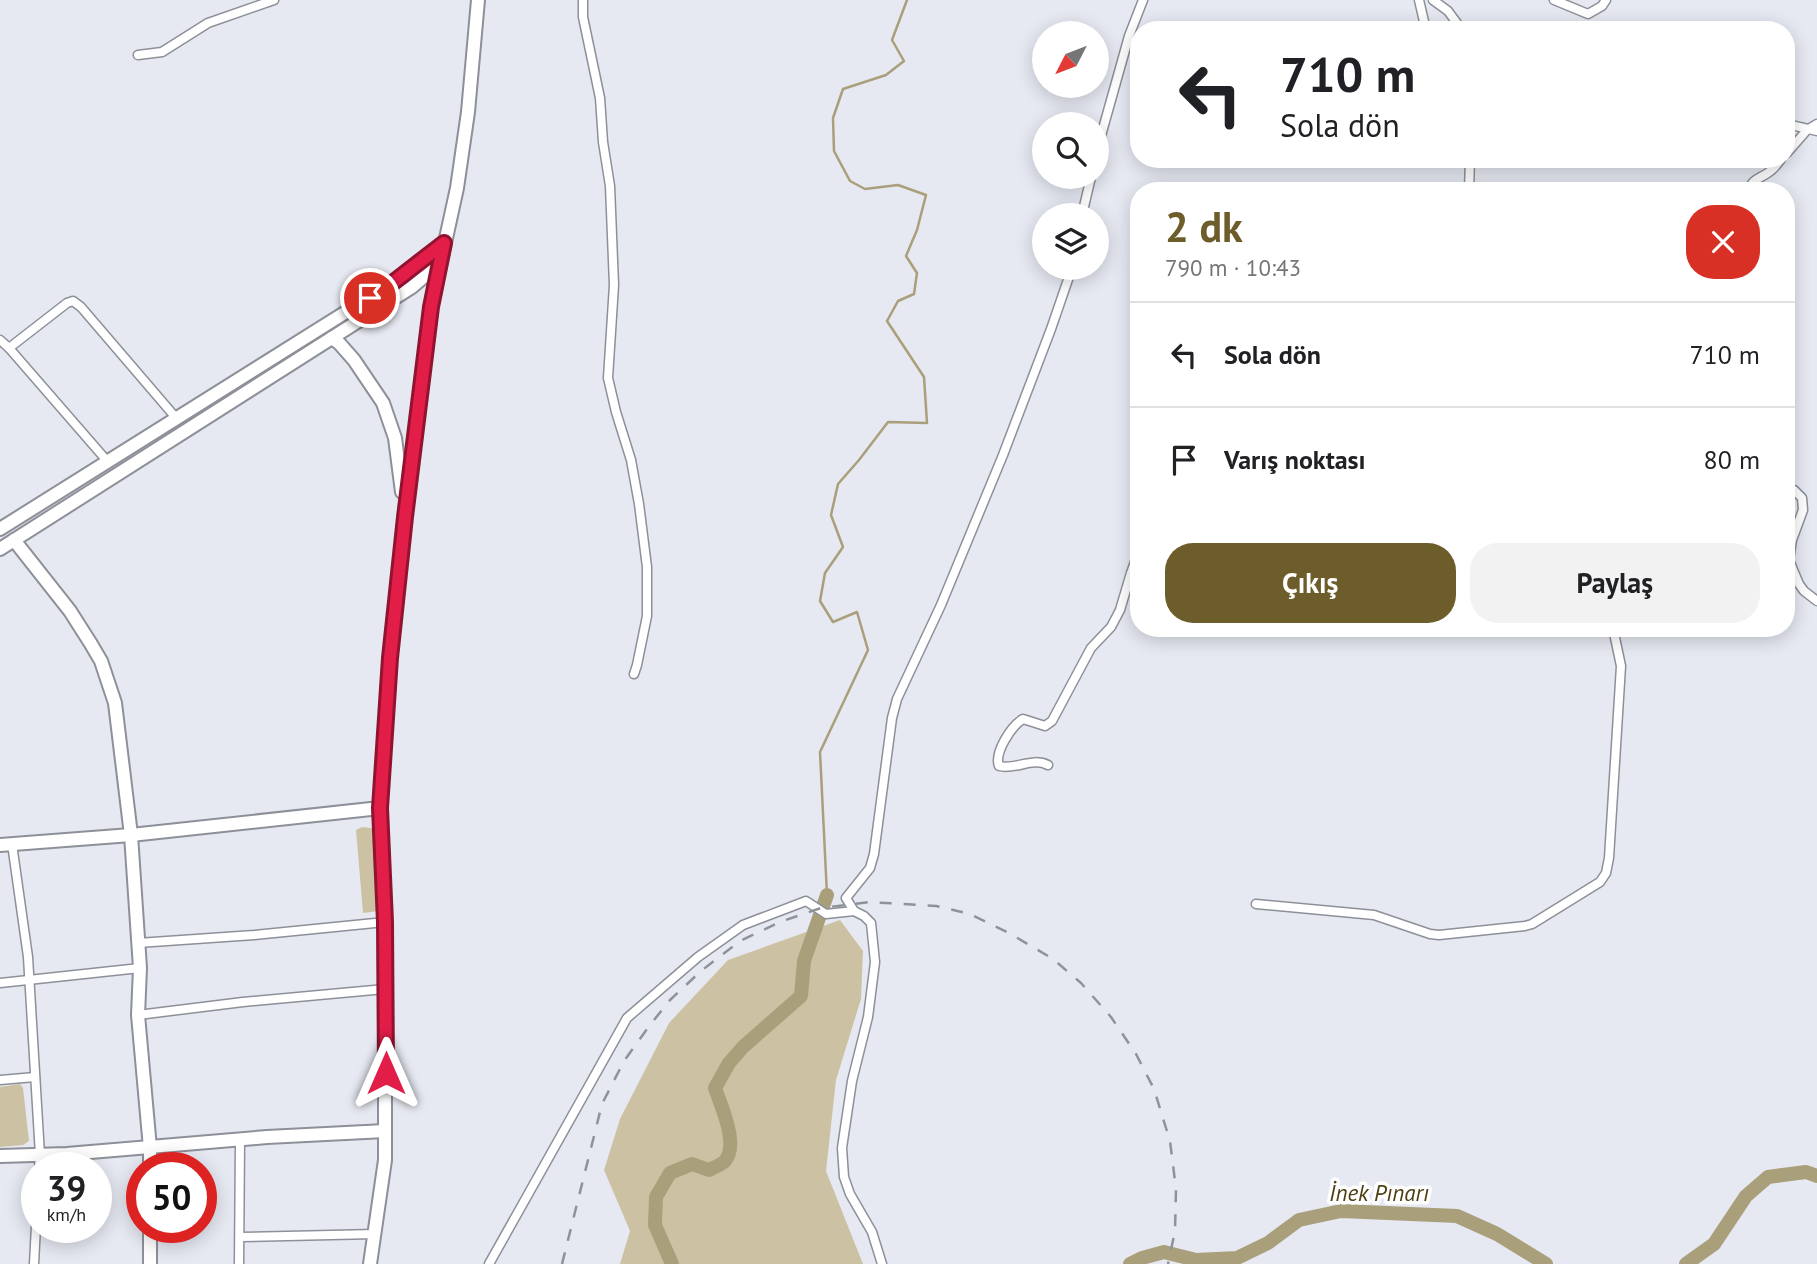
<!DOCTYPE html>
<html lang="tr">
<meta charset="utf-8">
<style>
:root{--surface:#fff;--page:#f2f2f2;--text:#202124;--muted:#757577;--line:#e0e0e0;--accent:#6d5d2b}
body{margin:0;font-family:"PT Sans",sans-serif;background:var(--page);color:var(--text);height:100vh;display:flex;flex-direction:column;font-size:26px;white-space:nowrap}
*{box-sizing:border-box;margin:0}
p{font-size:23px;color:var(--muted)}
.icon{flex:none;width:38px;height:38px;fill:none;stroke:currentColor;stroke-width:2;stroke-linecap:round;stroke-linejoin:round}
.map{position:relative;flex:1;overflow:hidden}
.sheet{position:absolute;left:1130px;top:182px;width:665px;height:455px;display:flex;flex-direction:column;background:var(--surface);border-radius:28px;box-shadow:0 4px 18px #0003}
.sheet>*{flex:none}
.guide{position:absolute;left:1130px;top:21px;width:665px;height:147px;border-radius:28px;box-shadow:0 4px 18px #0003;background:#fff;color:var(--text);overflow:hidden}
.needle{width:46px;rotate:228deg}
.controls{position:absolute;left:1032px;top:21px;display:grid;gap:14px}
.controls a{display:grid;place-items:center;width:77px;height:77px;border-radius:50%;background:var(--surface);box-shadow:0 4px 18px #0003;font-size:35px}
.speed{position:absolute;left:21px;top:1152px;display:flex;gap:14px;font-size:35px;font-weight:700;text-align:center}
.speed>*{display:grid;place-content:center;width:91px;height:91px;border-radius:50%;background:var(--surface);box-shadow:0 4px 18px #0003;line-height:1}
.speed small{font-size:18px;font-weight:400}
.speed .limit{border:10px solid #d22;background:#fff;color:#111}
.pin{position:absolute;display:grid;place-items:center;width:60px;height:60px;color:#fff;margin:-30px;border:4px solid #fff;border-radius:50%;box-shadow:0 2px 7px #0007}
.me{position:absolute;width:77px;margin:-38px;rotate:0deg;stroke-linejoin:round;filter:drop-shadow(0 0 5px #0008)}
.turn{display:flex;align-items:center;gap:24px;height:147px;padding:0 35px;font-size:32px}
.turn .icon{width:91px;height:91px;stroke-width:2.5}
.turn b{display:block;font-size:49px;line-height:60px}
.round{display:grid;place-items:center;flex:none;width:74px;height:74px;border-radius:28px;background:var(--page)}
.headline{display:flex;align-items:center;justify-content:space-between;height:119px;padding:0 35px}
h1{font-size:42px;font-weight:700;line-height:52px;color:var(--accent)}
.primary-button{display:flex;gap:14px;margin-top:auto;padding:14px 35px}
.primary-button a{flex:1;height:80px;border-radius:28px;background:var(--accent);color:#fff;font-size:28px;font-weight:700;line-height:80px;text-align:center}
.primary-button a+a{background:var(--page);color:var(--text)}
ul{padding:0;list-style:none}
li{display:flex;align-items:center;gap:21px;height:105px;padding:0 35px;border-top:2px solid var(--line)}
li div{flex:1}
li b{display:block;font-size:26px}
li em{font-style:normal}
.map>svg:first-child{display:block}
.green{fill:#ccc2a3}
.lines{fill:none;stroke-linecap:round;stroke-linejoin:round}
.stream{stroke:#aa9f7b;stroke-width:2.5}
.river{stroke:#aa9f7b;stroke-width:14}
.street-casing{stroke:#8d9098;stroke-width:11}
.secondary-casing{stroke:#8d9098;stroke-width:16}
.street{stroke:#fff;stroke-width:8}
.secondary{stroke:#fff;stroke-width:12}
.rail{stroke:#909299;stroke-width:2.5;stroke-dasharray:12 12;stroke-linecap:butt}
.route-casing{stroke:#92132f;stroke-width:18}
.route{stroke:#e11d48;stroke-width:12}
.labels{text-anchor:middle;stroke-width:7;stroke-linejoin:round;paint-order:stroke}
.water-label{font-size:23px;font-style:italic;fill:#4c3e11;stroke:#fff}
</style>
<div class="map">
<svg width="1817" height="1264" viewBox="0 0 1817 1264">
<rect width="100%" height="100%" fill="#e6e9f2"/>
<g class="green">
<path d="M 362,827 L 371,828 L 373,830 L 379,911 L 363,913 L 356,830 Z"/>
<path d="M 840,920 L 863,951 L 861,999 L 836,1080 L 826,1171 L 863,1264 L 620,1264 L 630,1231 L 604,1170 L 620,1119 L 669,1023 L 728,960 Z"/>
<path d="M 20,1084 L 23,1088 L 29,1141 L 23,1145 L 0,1147 L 0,1087 Z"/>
</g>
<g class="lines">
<path class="stream" d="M 827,895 L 820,752 L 868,650 L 857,612 L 833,622 L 820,601 L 825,573 L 843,547 L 831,515 L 838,484 L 859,460 L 888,422 L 927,423 L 924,377 L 887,321 L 898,301 L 914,294 L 917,273 L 906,256 L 917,230 L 926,195 L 898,185 L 865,189 L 850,181 L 834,151 L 833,118 L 843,89 L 886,75 L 904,61 L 892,40 L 907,0"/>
<g class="river">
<path d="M 672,1264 L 655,1225 L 656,1197 L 670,1173 L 692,1164 L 709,1170 C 713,1168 720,1165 724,1162 C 740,1146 721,1106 715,1088 L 729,1063 L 743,1047 L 801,996 L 804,961 L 827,895"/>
<path d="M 1130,1264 L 1142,1258 L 1164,1252 L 1196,1260 L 1237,1258 L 1268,1243 L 1299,1220 L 1341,1211 L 1457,1216 L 1497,1234 L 1546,1264"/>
<path d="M 1686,1264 L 1714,1244 L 1746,1196 L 1768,1177 L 1806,1172 L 1817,1176"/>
</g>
<defs>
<g id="street">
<path d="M 583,0 L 583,17 L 600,98 L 603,142 L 610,186 L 614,285 L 608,378 L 616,412 L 631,460 L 639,504 L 647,567 L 647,616 L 637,665 L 634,674"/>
<path d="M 1419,0 L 1426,30"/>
<path d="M 1433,0 L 1448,11 L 1462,30"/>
<path d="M 1554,0 L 1588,14 L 1602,6 L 1606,0"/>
<path d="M 138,55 L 162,52 L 208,23 L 274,0"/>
<path d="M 1787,124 L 1817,131"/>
<path d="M 1097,150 L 1129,36 L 1143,0"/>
<path d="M 1787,153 L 1807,130 L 1817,124"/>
<path d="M 1469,191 L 1470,159"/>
<path d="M 1749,191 C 1752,178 1760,179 1769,172 C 1774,169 1778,163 1781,159"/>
<path d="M 1082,215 L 1091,177"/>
<path d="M 0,340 L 9,348 L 108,462"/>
<path d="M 9,348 L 67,303 L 73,301 L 81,307 L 177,419"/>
<path d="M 1787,489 L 1794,490 L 1802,498 L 1803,510 L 1792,540 L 1789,560 L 1799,584 L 1804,591 L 1817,601"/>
<path d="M 1048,765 C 1032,757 1016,770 999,766 C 994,753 1011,726 1023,719 L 1045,726 L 1052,721 L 1091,648 L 1111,627 L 1120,610 L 1131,573 L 1139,551"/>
<path d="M 12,844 L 28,957 L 40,1155 L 39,1167"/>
<path d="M 1256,904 L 1374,915 L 1430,934 L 1439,935 L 1525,926 L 1532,924 L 1600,882 L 1606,873 L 1609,858 L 1621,666 L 1613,628"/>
<path d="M 138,943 L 254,935 L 385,922"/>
<path d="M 0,983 L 140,968"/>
<path d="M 138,1015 L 243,1002 L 385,989"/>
<path d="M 0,1080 L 35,1077"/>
<path d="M 240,1237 L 375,1234"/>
<path d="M 34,1264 L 37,1207"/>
<path d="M 239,1264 L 240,1140"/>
<path d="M 489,1264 L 627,1018 L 698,957 L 743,925 L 806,901 L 826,914 L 854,911"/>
<path d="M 882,1264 L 872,1232 L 850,1194 L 844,1177 L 842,1148 L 852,1081 L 868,1017 L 875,962 L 871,923 L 864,916 L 854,911 L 846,898 L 870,868 L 874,854 L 892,718 L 897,699 L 941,605 L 1003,455 L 1051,329 L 1072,268"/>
</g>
<g id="secondary">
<path d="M 332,338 L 339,343 L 354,360 L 383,403 L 395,438 L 402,492"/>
<path d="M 0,529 L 354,307 L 386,288 L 444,243"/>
<path d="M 14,540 L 70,611 L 91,644 L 101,661 L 115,703 L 131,835 L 140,968 L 138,1015 L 150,1148 L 150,1167"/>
<path d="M 0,549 L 412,287 L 439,264"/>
<path d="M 0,845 L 131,835 L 380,808"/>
<path d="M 0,1156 L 67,1154 L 267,1137 L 385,1131"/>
<path d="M 150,1264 L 150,1227"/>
<path d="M 370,1264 L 385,1160 L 385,922 L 380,808 L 390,658 L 405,517 L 431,307 L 457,188 L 468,112 L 478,0"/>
</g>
</defs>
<use href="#street" class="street-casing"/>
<use href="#secondary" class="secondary-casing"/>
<use href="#street" class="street"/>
<use href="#secondary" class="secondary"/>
<path class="rail" d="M 562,1264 L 602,1104 L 624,1061 L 650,1025 L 670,1000 L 701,971 L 740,941 L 780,922 L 821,908 L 869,902 L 936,906 L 970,914 L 1009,933 L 1053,959 L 1081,983 L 1111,1017 L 1136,1054 L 1154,1089 L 1170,1141 L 1176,1189 L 1175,1231 L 1168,1264"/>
</g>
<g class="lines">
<defs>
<path id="route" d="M 370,298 L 386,288 L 444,243 L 431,307 L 405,517 L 390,658 L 380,808 L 385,922 L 386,1073"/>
</defs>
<use href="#route" class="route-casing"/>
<use href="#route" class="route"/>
</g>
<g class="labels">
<g class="water-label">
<text x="1379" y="1201">İnek Pınarı</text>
</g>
</g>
</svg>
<div class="controls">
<a><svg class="needle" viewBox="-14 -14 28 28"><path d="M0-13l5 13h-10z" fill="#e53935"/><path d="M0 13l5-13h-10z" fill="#757577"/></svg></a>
<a><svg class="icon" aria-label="search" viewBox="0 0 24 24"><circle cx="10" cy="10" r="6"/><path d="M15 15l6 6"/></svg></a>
<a><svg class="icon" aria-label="layers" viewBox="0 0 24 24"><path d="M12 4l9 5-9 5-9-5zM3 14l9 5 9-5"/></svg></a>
</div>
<div class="speed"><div>39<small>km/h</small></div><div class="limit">50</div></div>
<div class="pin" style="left:370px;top:298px;background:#d93025"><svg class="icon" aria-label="arrive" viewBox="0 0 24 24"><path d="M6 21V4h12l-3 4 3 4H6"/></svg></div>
<svg class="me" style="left:386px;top:1073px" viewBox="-20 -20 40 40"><path d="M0-17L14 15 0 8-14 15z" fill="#e11d48" stroke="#fff" stroke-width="4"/></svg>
<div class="guide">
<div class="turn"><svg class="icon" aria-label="left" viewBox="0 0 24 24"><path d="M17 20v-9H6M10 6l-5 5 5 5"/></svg><div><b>710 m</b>Sola dön</div></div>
</div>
<section class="sheet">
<div class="headline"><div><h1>2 dk</h1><p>790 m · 10:43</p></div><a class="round" style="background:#d93025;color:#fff"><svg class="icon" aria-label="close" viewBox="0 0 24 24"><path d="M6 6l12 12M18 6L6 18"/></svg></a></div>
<ul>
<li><svg class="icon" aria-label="left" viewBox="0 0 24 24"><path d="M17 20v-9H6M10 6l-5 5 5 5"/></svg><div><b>Sola dön</b></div><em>710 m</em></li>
<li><svg class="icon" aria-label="arrive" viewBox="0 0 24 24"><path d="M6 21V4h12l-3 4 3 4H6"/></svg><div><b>Varış noktası</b></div><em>80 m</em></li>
</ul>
<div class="primary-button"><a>Çıkış</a><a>Paylaş</a></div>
</section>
</div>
